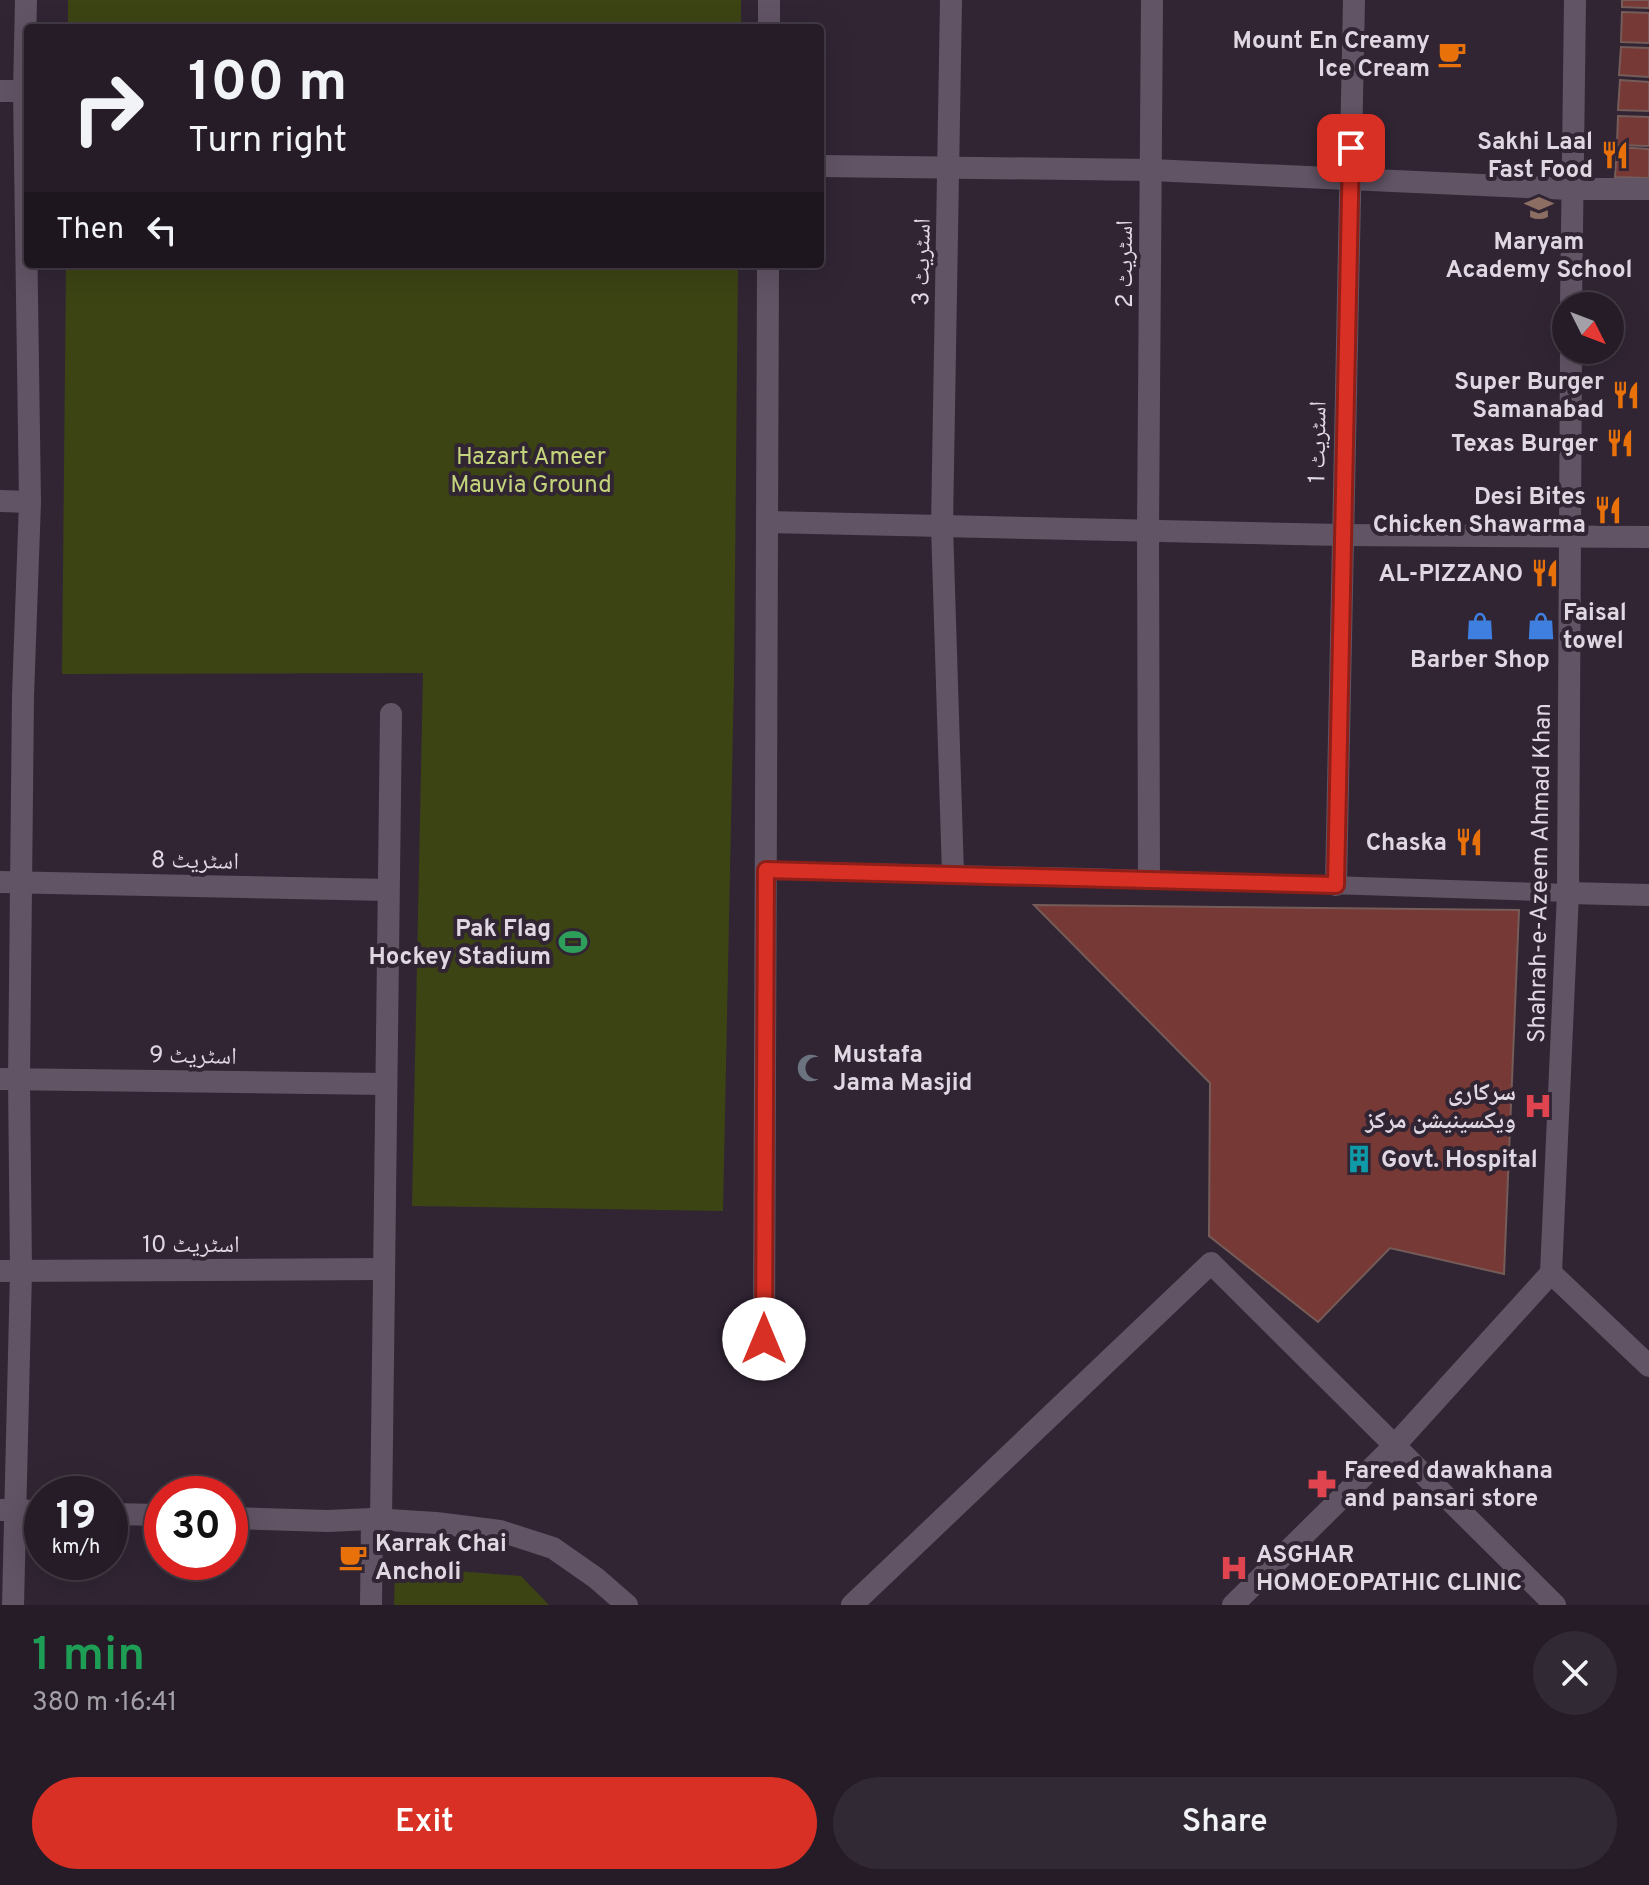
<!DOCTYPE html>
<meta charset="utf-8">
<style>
:root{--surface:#251c27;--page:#312933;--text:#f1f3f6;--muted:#a3a1a7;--line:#423a44;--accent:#d93025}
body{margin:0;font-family:Overpass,"Noto Naskh Arabic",sans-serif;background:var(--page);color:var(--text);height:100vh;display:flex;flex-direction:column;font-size:30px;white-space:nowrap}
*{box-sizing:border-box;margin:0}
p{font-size:26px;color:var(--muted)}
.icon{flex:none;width:44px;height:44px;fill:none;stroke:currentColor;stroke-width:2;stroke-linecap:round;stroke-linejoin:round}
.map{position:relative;height:1605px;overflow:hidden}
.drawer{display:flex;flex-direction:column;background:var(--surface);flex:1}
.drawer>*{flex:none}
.guide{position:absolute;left:24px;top:24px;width:800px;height:244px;border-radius:8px;box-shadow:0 8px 32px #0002,0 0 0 2px var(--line);background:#251c27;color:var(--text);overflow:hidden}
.needle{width:52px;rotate:132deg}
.tools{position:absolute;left:1552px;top:292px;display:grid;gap:16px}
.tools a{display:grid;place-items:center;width:72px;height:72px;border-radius:50%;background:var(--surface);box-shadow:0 8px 32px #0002,0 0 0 2px var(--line);font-size:40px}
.speed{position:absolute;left:24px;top:1476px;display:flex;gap:16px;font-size:40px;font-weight:700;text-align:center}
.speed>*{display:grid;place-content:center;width:104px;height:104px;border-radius:50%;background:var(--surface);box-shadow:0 8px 32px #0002,0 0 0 2px var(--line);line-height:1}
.speed small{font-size:20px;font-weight:400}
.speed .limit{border:12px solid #d22;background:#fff;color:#111}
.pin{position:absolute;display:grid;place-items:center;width:68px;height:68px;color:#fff;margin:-34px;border-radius:16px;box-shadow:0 4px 12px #0006}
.me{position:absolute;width:88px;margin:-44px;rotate:0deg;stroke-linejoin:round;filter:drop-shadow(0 0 6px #0008)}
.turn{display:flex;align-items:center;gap:28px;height:168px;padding:0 32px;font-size:36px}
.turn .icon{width:104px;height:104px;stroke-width:2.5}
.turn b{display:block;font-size:56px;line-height:68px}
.then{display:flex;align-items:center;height:76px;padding:0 32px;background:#0003;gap:16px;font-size:30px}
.round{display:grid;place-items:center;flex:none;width:84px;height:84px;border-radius:42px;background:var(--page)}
.head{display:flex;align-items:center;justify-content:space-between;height:136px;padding:0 32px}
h1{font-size:48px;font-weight:600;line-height:60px;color:#1e9e55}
.button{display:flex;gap:16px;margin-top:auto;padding:16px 32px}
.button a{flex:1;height:92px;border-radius:48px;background:var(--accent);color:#fff;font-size:32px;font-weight:600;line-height:92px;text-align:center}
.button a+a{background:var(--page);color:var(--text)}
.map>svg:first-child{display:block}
.green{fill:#3c4414}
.building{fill:#763935;stroke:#755c59;stroke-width:2}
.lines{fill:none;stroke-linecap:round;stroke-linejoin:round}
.service{stroke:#615465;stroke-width:18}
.minor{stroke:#615465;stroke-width:22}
.tertiary{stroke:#615465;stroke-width:22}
.route-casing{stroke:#8d1f18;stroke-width:20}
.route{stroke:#d93025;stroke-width:14}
.labels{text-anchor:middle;stroke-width:8;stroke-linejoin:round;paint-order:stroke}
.poi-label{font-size:24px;font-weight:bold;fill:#dfd7e1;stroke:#312534;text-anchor:end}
.street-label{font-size:24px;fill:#dfd7e1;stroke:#312534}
.park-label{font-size:24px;fill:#c4d47a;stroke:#312534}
</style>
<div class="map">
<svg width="1649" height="1605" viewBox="0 0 1649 1605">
<rect width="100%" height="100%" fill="#312534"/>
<g class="green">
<rect x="68" y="0" width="673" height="28"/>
<path d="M 66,264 L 738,264 L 734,678 L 723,1211 L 412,1206 L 423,673 L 62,674 Z"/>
<path d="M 395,1566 L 521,1576 L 549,1605 L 394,1605 Z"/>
</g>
<g class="building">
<path d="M 1622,0 L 1649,0 L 1649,8 L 1622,7 Z"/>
<path d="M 1622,12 L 1649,13 L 1649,43 L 1621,42 Z"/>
<path d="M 1621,47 L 1649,48 L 1649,77 L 1619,75 Z"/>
<path d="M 1620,80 L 1649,82 L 1649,111 L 1618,110 Z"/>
<path d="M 1618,116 L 1649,117 L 1649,146 L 1617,145 Z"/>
<path d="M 1617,147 L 1649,149 L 1649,178 L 1615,177 Z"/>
<path d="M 1034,905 L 1519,910 L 1504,1274 L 1390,1248 L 1318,1322 L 1209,1236 L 1210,1083 Z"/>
</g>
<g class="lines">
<path class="service" d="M 766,870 L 1087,877 L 1568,893"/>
<g class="minor">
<path d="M 951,0 L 942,526 L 953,874"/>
<path d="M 769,28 L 769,0"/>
<path d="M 0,91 L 24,91"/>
<path d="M 820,166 L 1151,170 L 1571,189 L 1649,189"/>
<path d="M 0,501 L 30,502"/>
<path d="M 767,522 L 1341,535 L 1649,537"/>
<path d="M 1149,879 L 1148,529 L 1152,0"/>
<path d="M 0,882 L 388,890"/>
<path d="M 1336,885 L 1354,0"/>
<path d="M 1568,893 L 1649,895"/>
<path d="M 0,1079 L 385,1084"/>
<path d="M 0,1271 L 383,1269"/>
<path d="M 1551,1273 L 1649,1366"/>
<path d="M 764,1339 L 768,264"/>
<path d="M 381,1520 L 391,714"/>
<path d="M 13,1605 L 21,1271 L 19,1079 L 23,696 L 30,502 L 24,91 L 26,0"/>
<path d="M 371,1605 L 372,1519"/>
<path d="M 852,1605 L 1211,1263 L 1555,1605"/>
</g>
<g class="tertiary">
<path d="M 1571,306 L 1575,0"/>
<path d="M 0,1510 L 42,1511"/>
<path d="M 110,1514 L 162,1515"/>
<path d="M 230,1518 L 327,1521 L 372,1519 L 436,1523 L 500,1531 L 553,1548 L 596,1578 L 627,1605"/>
<path d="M 1233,1605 L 1395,1445 L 1551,1273 L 1568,893 L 1571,350"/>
</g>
</g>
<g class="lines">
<defs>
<path id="route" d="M 764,1339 L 766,870 L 1336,885 L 1351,148"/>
</defs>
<use href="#route" class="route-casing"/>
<use href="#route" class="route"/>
</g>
<defs>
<symbol id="cafe-bare" viewBox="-9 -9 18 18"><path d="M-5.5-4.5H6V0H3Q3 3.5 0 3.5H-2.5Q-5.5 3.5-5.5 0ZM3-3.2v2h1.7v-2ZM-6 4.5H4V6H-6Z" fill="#e8710a" stroke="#312534" stroke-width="2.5" paint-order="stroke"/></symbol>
<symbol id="restaurant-bare" viewBox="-9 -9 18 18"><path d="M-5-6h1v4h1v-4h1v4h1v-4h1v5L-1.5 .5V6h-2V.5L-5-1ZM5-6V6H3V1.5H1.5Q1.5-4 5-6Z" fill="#e8710a" stroke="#312534" stroke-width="2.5" paint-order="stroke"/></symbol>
<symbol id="school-bare" viewBox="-9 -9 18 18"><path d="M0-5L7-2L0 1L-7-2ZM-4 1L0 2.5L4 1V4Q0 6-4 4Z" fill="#8d6e63" stroke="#312534" stroke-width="2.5" paint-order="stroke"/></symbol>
<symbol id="shop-bare" viewBox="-9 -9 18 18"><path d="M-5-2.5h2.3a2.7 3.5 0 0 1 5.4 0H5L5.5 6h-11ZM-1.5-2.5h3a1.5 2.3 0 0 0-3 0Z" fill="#3f7fe0" stroke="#312534" stroke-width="2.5" paint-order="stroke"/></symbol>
<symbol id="stadium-bare" viewBox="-9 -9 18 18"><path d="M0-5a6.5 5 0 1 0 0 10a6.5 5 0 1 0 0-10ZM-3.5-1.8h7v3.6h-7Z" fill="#2e9e5b" stroke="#312534" stroke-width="2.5" paint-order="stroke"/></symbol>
<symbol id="mosque-bare" viewBox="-9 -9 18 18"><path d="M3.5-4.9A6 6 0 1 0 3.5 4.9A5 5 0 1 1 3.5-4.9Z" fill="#6b7280" stroke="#312534" stroke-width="2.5" paint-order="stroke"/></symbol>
<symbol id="hospital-bare" viewBox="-9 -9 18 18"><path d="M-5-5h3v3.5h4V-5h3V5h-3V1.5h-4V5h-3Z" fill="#e0444e" stroke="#312534" stroke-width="2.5" paint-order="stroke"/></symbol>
<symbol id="building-bare" viewBox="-9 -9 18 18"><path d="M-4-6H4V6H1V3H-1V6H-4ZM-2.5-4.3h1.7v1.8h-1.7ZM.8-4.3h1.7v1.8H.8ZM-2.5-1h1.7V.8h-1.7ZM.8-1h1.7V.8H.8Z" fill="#0f9aa8" stroke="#312534" stroke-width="2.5" paint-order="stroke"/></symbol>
<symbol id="pharmacy-bare" viewBox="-9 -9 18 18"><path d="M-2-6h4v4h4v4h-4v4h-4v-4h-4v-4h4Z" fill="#e0444e" stroke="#312534" stroke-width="2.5" paint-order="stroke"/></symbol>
</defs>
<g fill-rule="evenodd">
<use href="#cafe-bare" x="1432" y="34" width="40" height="40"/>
<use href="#restaurant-bare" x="1595" y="135" width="40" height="40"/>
<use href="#school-bare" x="1519" y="188" width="40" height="40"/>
<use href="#restaurant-bare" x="1606" y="375" width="40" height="40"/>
<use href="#restaurant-bare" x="1600" y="423" width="40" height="40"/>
<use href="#restaurant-bare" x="1588" y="490" width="40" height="40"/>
<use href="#restaurant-bare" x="1525" y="553" width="40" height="40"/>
<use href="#shop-bare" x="1460" y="606" width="40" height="40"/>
<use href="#shop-bare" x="1521" y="606" width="40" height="40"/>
<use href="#restaurant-bare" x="1449" y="822" width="40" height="40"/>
<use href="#stadium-bare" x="553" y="922" width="40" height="40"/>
<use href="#mosque-bare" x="791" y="1048" width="40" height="40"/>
<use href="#hospital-bare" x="1518" y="1086" width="40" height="40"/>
<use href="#building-bare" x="1339" y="1139" width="40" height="40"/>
<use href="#pharmacy-bare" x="1302" y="1464" width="40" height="40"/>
<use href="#cafe-bare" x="333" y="1537" width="40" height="40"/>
<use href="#hospital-bare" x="1214" y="1548" width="40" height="40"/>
</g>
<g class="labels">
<g class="poi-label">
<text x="1430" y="48">Mount En Creamy<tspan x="1430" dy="28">Ice Cream</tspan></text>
<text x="1593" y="149">Sakhi Laal<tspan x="1593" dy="28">Fast Food</tspan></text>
<text x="1539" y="249" text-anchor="middle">Maryam<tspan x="1539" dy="28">Academy School</tspan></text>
<text x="1604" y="389">Super Burger<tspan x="1604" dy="28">Samanabad</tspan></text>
<text x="1598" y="451">Texas Burger</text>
<text x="1586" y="504">Desi Bites<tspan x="1586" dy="28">Chicken Shawarma</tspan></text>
<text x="1523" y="581">AL-PIZZANO</text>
<text x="1563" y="620" text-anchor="start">Faisal<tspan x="1563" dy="28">towel</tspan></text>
<text x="1480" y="667" text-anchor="middle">Barber Shop</text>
<text x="1447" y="850">Chaska</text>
<text x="551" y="936">Pak Flag<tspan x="551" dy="28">Hockey Stadium</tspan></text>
<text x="833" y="1062" text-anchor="start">Mustafa<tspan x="833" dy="28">Jama Masjid</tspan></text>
<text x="1516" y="1100">سرکاری<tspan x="1516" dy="28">ویکسینیشن مرکز</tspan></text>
<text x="1381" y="1167" text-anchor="start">Govt. Hospital</text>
<text x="1344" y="1478" text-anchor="start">Fareed dawakhana<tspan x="1344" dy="28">and pansari store</tspan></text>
<text x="375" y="1551" text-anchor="start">Karrak Chai<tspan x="375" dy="28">Ancholi</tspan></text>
<text x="1256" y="1562" text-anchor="start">ASGHAR<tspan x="1256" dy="28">HOMOEOPATHIC CLINIC</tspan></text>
</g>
<g class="street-label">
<text transform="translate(921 262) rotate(-89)" y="8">اسٹریٹ 3</text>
<text transform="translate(1124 264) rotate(-90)" y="8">اسٹریٹ 2</text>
<text transform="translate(1317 442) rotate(-89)" y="8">اسٹریٹ 1</text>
<text transform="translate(195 860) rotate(1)" y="8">اسٹریٹ 8</text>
<text transform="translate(1539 873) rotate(-89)" y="8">Shahrah-e-Azeem Ahmad Khan</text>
<text transform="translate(193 1055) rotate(1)" y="8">اسٹریٹ 9</text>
<text x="191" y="1252">اسٹریٹ 10</text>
</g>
<g class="park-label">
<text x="531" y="464">Hazart Ameer<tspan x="531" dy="28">Mauvia Ground</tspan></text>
</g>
</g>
</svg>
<div class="tools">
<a><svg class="needle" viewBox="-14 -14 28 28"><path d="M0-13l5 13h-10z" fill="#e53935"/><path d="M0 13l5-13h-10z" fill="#a3a1a7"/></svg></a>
</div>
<div class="speed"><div>19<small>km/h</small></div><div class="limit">30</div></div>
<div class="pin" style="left:1351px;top:148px;background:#d93025"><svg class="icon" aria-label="arrive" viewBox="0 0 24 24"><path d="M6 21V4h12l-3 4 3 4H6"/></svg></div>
<svg class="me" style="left:764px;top:1339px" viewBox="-20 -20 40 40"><circle r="19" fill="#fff"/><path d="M0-13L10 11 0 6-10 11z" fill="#d93025"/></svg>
<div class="guide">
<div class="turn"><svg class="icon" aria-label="right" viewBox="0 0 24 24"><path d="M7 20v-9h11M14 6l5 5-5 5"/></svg><div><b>100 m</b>Turn right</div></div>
<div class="then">Then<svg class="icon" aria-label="left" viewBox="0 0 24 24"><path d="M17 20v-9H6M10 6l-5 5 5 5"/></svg></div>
</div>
</div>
<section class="drawer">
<div class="head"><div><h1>1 min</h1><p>380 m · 16:41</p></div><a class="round"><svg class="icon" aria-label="close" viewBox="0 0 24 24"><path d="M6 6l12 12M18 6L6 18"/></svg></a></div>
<div class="button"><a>Exit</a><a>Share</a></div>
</section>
